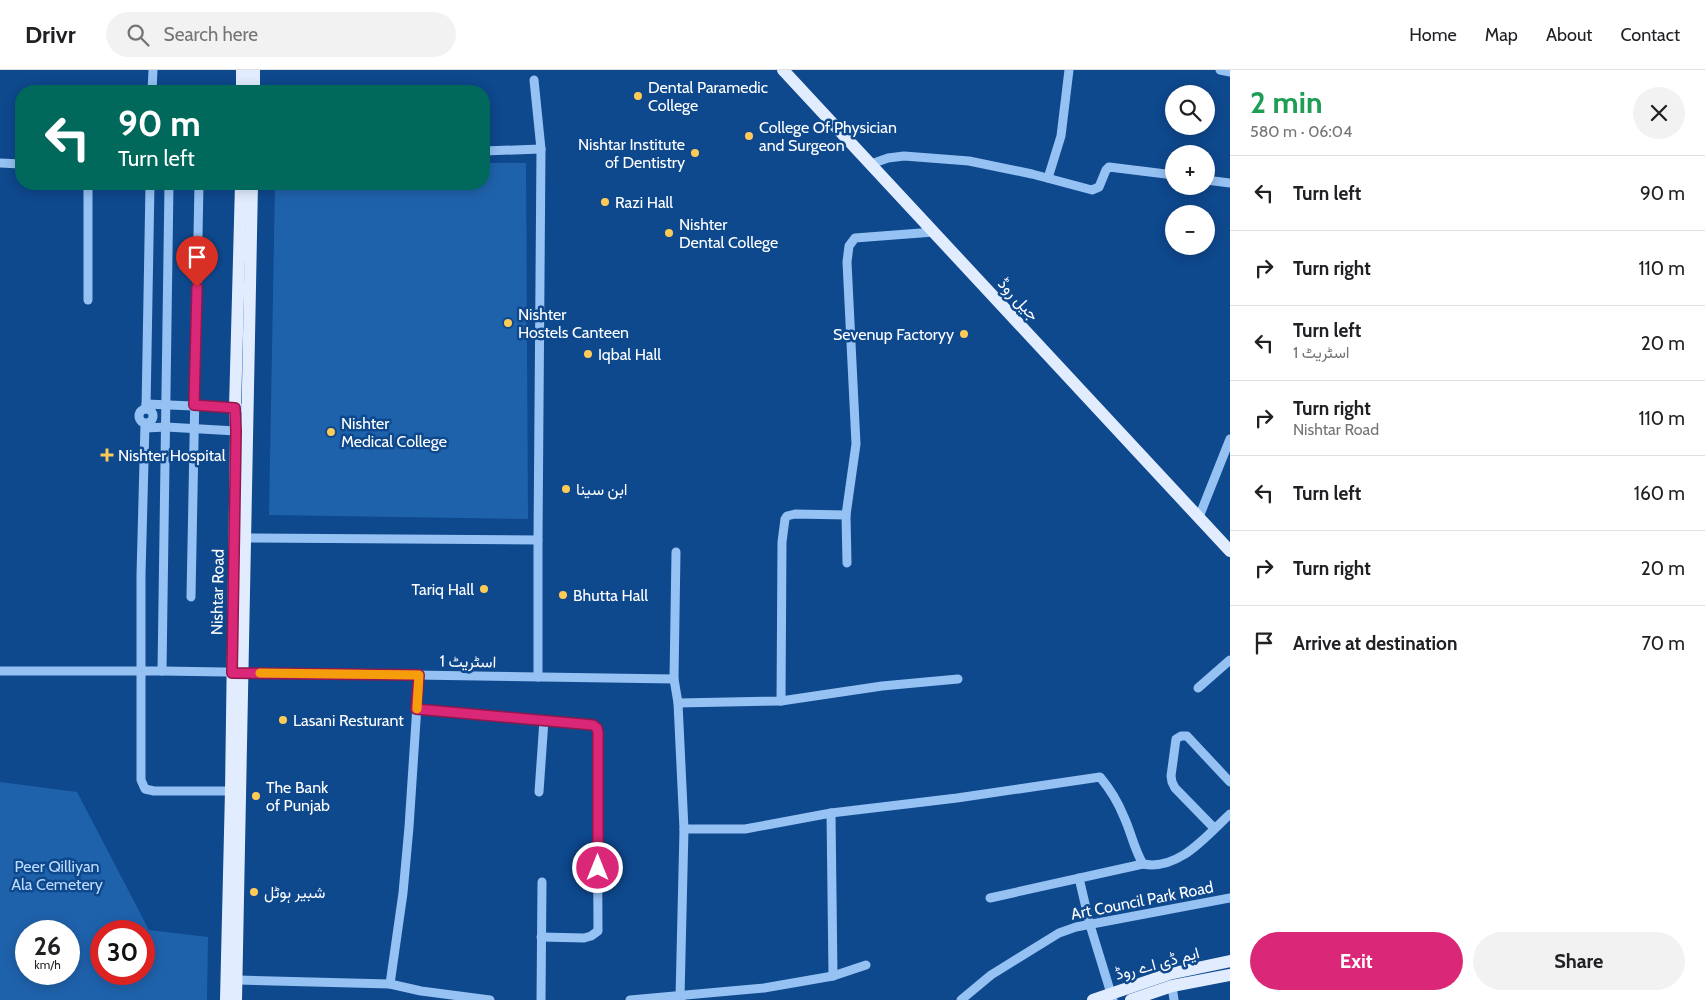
<!DOCTYPE html>
<meta charset="utf-8">
<style>
:root{--surface:#fff;--page:#f2f2f2;--text:#202124;--muted:#757577;--line:#e0e0e0;--accent:#db2777}
body{margin:0;font-family:Cabin,Vazirmatn,sans-serif;background:var(--page);color:var(--text);height:100vh;display:flex;flex-direction:column;font-size:19px;white-space:nowrap}
*{box-sizing:border-box;margin:0}
p{font-size:16px;color:var(--muted)}
.icon{flex:none;width:28px;height:28px;fill:none;stroke:currentColor;stroke-width:2;stroke-linecap:round;stroke-linejoin:round}
.map{position:relative;flex:1;overflow:hidden}
.sheet{display:flex;flex-direction:column;background:var(--surface);width:475px}
.sheet>*{flex:none}
.top-card{position:absolute;left:15px;top:15px;width:475px;height:105px;border-radius:20px;box-shadow:0 2px 12px #0003;background:#00695c;color:#fff;overflow:hidden}
.fabs{position:absolute;left:1165px;top:15px;display:grid;gap:10px}
.fabs a{display:grid;place-items:center;width:50px;height:50px;border-radius:50%;background:var(--surface);box-shadow:0 2px 12px #0003;font-size:25px}
.speed{position:absolute;left:15px;top:850px;display:flex;gap:10px;font-size:25px;font-weight:700;text-align:center}
.speed>*{display:grid;place-content:center;width:65px;height:65px;border-radius:50%;background:var(--surface);box-shadow:0 2px 12px #0003;line-height:1}
.speed small{font-size:12px;font-weight:400}
.speed .limit{border:8px solid #d22;background:#fff;color:#111}
.pin{position:absolute;display:grid;place-items:center;width:42px;height:42px;color:#fff;margin:-51px -21px;border-radius:50% 50% 50% 0;rotate:-45deg;box-shadow:0 0 5px #0007}
.pin .icon{rotate:45deg}
.me{position:absolute;width:55px;margin:-28px;rotate:0deg;stroke-linejoin:round;filter:drop-shadow(0 0 4px #0008)}
.turn{display:flex;align-items:center;gap:18px;height:105px;padding:0 20px;font-size:22px}
.turn .icon{width:65px;height:65px;stroke-width:2.5}
.turn b{display:block;font-size:35px;line-height:42px}
.round{display:grid;place-items:center;flex:none;width:52px;height:52px;border-radius:26px;background:var(--page)}
.headline{display:flex;align-items:center;justify-content:space-between;height:85px;padding:0 20px}
h1{font-size:30px;font-weight:700;line-height:38px;color:#1e9e55}
.cta{display:flex;gap:10px;margin-top:auto;padding:10px 20px}
.cta a{flex:1;height:58px;border-radius:30px;background:var(--accent);color:#fff;font-size:20px;font-weight:700;line-height:58px;text-align:center}
.cta a+a{background:var(--page);color:var(--text)}
ul{padding:0;list-style:none}
li{display:flex;align-items:center;gap:15px;height:75px;padding:0 20px;border-top:1px solid var(--line)}
li div{flex:1}
li b{display:block;font-size:19px}
li em{font-style:normal}
header{display:flex;align-items:center;gap:30px;box-sizing:border-box;height:70px;padding:0 25px;background:var(--surface);border-bottom:1px solid var(--line)}
header strong{font-size:24px}
nav{display:flex;gap:28px;margin-inline-start:auto;font-size:18px}
.search{width:350px;height:45px;background:var(--page);display:flex;align-items:center;gap:12px;box-sizing:border-box;padding:0 18px;border-radius:28px;color:var(--muted);font-size:19px}
main{display:flex;flex:1;min-height:0}
.map>svg:first-child{display:block}
.green{fill:#1f62ac;fill-rule:evenodd}
.lines{fill:none;stroke-linecap:round;stroke-linejoin:round}
.minor{stroke:#95c1f3;stroke-width:9}
.major{stroke:#e1edff;stroke-width:12}
.route-casing{stroke:#8e194d;stroke-width:12}
.route{stroke:#db2777;stroke-width:9}
.slow{stroke:#f59e0b;stroke-width:9}
.poi-dot{fill:#ffcb57;stroke:#0e488d;stroke-width:2}
.labels{text-anchor:middle;stroke-width:5;stroke-linejoin:round;paint-order:stroke}
.poi-label{font-size:16px;fill:#fff;stroke:#0e488d;text-anchor:start}
.street-label{font-size:16px;fill:#fff;stroke:#0e488d}
.park-label{font-size:16px;fill:#bcdbfe;stroke:#0e488d}
</style>
<header>
<strong>Drivr</strong>
<div class="search"><svg class="icon" aria-label="search" viewBox="0 0 24 24"><circle cx="10" cy="10" r="6"/><path d="M15 15l6 6"/></svg>Search here</div>
<nav><a>Home</a><a>Map</a><a>About</a><a>Contact</a></nav>
</header>
<main>
<div class="map">
<svg width="1230" height="930" viewBox="0 0 1230 930">
<rect width="100%" height="100%" fill="#0e488d"/>
<g class="green">
<path d="M 484,93 L 526,93 L 528,449 L 269,445 L 275,114 L 484,114 Z"/>
<path d="M 0,712 L 77,722 L 149,860 L 208,867 L 207,930 L 0,930 ZM 26,861 L 69,861 L 69,904 L 26,904 ZM 101,861 L 144,861 L 144,904 L 101,904 Z"/>
</g>
<g class="lines">
<g class="minor">
<path d="M 1220,0 L 1230,2"/>
<path d="M 534,10 L 541,79 L 538,470 L 538,607"/>
<path d="M 152,21 L 153,0"/>
<path d="M 484,81 L 541,79"/>
<path d="M 0,93 L 21,94"/>
<path d="M 871,94 L 888,88 L 904,86 L 969,91 L 1032,104 L 1092,120 L 1099,117 L 1106,100 L 1109,97 L 1174,105"/>
<path d="M 1048,108 L 1061,66 L 1069,0"/>
<path d="M 1206,110 L 1230,113"/>
<path d="M 88,114 L 88,230"/>
<path d="M 146,334 L 240,338"/>
<path d="M 146,339 L 150,114"/>
<circle cx="146" cy="346" r="7"/>
<path d="M 145,354 L 141,505 L 141,710 L 145,719 L 154,721 L 231,721"/>
<path d="M 146,358 L 166,357 L 236,361"/>
<path d="M 1199,447 L 1230,369"/>
<path d="M 240,468 L 538,470"/>
<path d="M 676,482 L 674,609 L 678,633 L 684,759 L 680,927 L 681,930"/>
<path d="M 847,493 L 846,445 L 856,374 L 847,192 L 849,176 L 855,168 L 934,162"/>
<path d="M 191,527 L 199,114"/>
<path d="M 0,601 L 162,601 L 674,609"/>
<path d="M 162,601 L 169,114"/>
<path d="M 1198,618 L 1230,590"/>
<path d="M 781,631 L 782,472 L 785,449 L 787,446 L 795,444 L 846,445"/>
<path d="M 678,633 L 781,631 L 882,616 L 958,609"/>
<path d="M 416,639 L 581,653 L 593,655 L 597,659 L 598,861 L 591,866 L 584,868 L 541,867"/>
<path d="M 539,722 L 544,650"/>
<path d="M 831,743 L 833,906"/>
<path d="M 1214,758 L 1175,718 L 1172,712 L 1171,706 L 1176,669 L 1181,666 L 1187,666 L 1230,712"/>
<path d="M 684,759 L 745,759 L 831,743 L 957,728 L 1100,707 C 1110,719 1118,732 1124,747 C 1131,762 1134,779 1143,794 C 1179,801 1206,766 1230,744"/>
<path d="M 1079,808 L 1090,855 L 1113,930"/>
<path d="M 990,828 L 1143,794"/>
<path d="M 238,910 L 390,914 L 421,921 L 490,930"/>
<path d="M 390,914 L 403,823 L 409,757 L 419,605"/>
<path d="M 1172,916 L 1174,930"/>
<path d="M 541,930 L 542,812"/>
<path d="M 630,930 L 764,918 L 833,906 L 866,895"/>
<path d="M 961,930 L 991,905 L 1059,863 L 1076,857 L 1230,828"/>
</g>
<g class="major">
<path d="M 783,0 L 1230,481"/>
<path d="M 242,21 L 242,0"/>
<path d="M 254,21 L 254,0"/>
<path d="M 226,930 L 231,721 L 236,361 L 235,338 L 241,114"/>
<path d="M 236,930 L 252,114"/>
<path d="M 1093,930 L 1169,904 L 1230,891"/>
<path d="M 1131,930 L 1172,916 L 1230,905"/>
</g>
</g>
<g class="lines">
<defs>
<path id="route" d="M 197,217 L 194,335 L 235,338 L 236,361 L 232,603 L 419,605 L 416,639 L 593,655 L 597,658 L 598,663 L 598,798"/>
</defs>
<use href="#route" class="route-casing"/>
<use href="#route" class="route"/>
<path class="slow" d="M 260,603 L 419,605 L 417,639"/>
</g>
<g class="poi-dot">
<circle cx="638" cy="26" r="5"/>
<circle cx="749" cy="66" r="5"/>
<circle cx="695" cy="83" r="5"/>
<circle cx="605" cy="132" r="5"/>
<circle cx="669" cy="163" r="5"/>
<circle cx="508" cy="253" r="5"/>
<circle cx="964" cy="264" r="5"/>
<circle cx="588" cy="284" r="5"/>
<circle cx="331" cy="362" r="5"/>
<path d="M104.5 377.5h5v5h5v5h-5v5h-5v-5h-5v-5h5z"/>
<circle cx="566" cy="419" r="5"/>
<circle cx="484" cy="519" r="5"/>
<circle cx="563" cy="525" r="5"/>
<circle cx="283" cy="650" r="5"/>
<circle cx="256" cy="726" r="5"/>
<circle cx="254" cy="822" r="5"/>
</g>
<g class="labels">
<g class="poi-label">
<text x="648" y="23">Dental Paramedic<tspan x="648" dy="18">College</tspan></text>
<text x="759" y="63">College Of Physician<tspan x="759" dy="18">and Surgeon</tspan></text>
<text x="685" y="80" text-anchor="end">Nishtar Institute<tspan x="685" dy="18">of Dentistry</tspan></text>
<text x="615" y="138">Razi Hall</text>
<text x="679" y="160">Nishter<tspan x="679" dy="18">Dental College</tspan></text>
<text x="518" y="250">Nishter<tspan x="518" dy="18">Hostels Canteen</tspan></text>
<text x="954" y="270" text-anchor="end">Sevenup Factoryy</text>
<text x="598" y="290">Iqbal Hall</text>
<text x="341" y="359">Nishter<tspan x="341" dy="18">Medical College</tspan></text>
<text x="118" y="391">Nishter Hospital</text>
<text x="576" y="425">ابن سینا</text>
<text x="474" y="525" text-anchor="end">Tariq Hall</text>
<text x="573" y="531">Bhutta Hall</text>
<text x="293" y="656">Lasani Resturant</text>
<text x="266" y="723">The Bank<tspan x="266" dy="18">of Punjab</tspan></text>
<text x="264" y="828">شبیر ہوٹل</text>
</g>
<g class="street-label">
<text transform="translate(1019 229) rotate(47)" y="6">جیل روڈ</text>
<text transform="translate(217 522) rotate(-89)" y="6">Nishtar Road</text>
<text transform="translate(468 591) rotate(1)" y="6">اسٹریٹ 1</text>
<text transform="translate(1142 830) rotate(-11)" y="6">Art Council Park Road</text>
<text transform="translate(1157 893) rotate(-15)" y="6">ایم ڈی اے روڈ</text>
</g>
<g class="park-label">
<text x="57" y="802">Peer Qilliyan<tspan x="57" dy="18">Ala Cemetery</tspan></text>
</g>
</g>
</svg>
<div class="fabs">
<a><svg class="icon" aria-label="search" viewBox="0 0 24 24"><circle cx="10" cy="10" r="6"/><path d="M15 15l6 6"/></svg></a>
<a>+</a>
<a>−</a>
</div>
<div class="speed"><div>26<small>km/h</small></div><div class="limit">30</div></div>
<div class="pin" style="left:197px;top:217px;background:#d93025"><svg class="icon" aria-label="arrive" viewBox="0 0 24 24"><path d="M6 21V4h12l-3 4 3 4H6"/></svg></div>
<svg class="me" style="left:598px;top:798px" viewBox="-20 -20 40 40"><circle r="17" fill="#db2777" stroke="#fff" stroke-width="3"/><path d="M0-11L8 9 0 5-8 9z" fill="#fff"/></svg>
<div class="top-card">
<div class="turn"><svg class="icon" aria-label="left" viewBox="0 0 24 24"><path d="M17 20v-9H6M10 6l-5 5 5 5"/></svg><div><b>90 m</b>Turn left</div></div>
</div>
</div>
<section class="sheet">
<div class="headline"><div><h1>2 min</h1><p>580 m · 06:04</p></div><a class="round"><svg class="icon" aria-label="close" viewBox="0 0 24 24"><path d="M6 6l12 12M18 6L6 18"/></svg></a></div>
<ul>
<li><svg class="icon" aria-label="left" viewBox="0 0 24 24"><path d="M17 20v-9H6M10 6l-5 5 5 5"/></svg><div><b>Turn left</b></div><em>90 m</em></li>
<li><svg class="icon" aria-label="right" viewBox="0 0 24 24"><path d="M7 20v-9h11M14 6l5 5-5 5"/></svg><div><b>Turn right</b></div><em>110 m</em></li>
<li><svg class="icon" aria-label="left" viewBox="0 0 24 24"><path d="M17 20v-9H6M10 6l-5 5 5 5"/></svg><div><b>Turn left</b><p>اسٹریٹ 1</p></div><em>20 m</em></li>
<li><svg class="icon" aria-label="right" viewBox="0 0 24 24"><path d="M7 20v-9h11M14 6l5 5-5 5"/></svg><div><b>Turn right</b><p>Nishtar Road</p></div><em>110 m</em></li>
<li><svg class="icon" aria-label="left" viewBox="0 0 24 24"><path d="M17 20v-9H6M10 6l-5 5 5 5"/></svg><div><b>Turn left</b></div><em>160 m</em></li>
<li><svg class="icon" aria-label="right" viewBox="0 0 24 24"><path d="M7 20v-9h11M14 6l5 5-5 5"/></svg><div><b>Turn right</b></div><em>20 m</em></li>
<li><svg class="icon" aria-label="arrive" viewBox="0 0 24 24"><path d="M6 21V4h12l-3 4 3 4H6"/></svg><div><b>Arrive at destination</b></div><em>70 m</em></li>
</ul>
<div class="cta"><a>Exit</a><a>Share</a></div>
</section>
</main>
